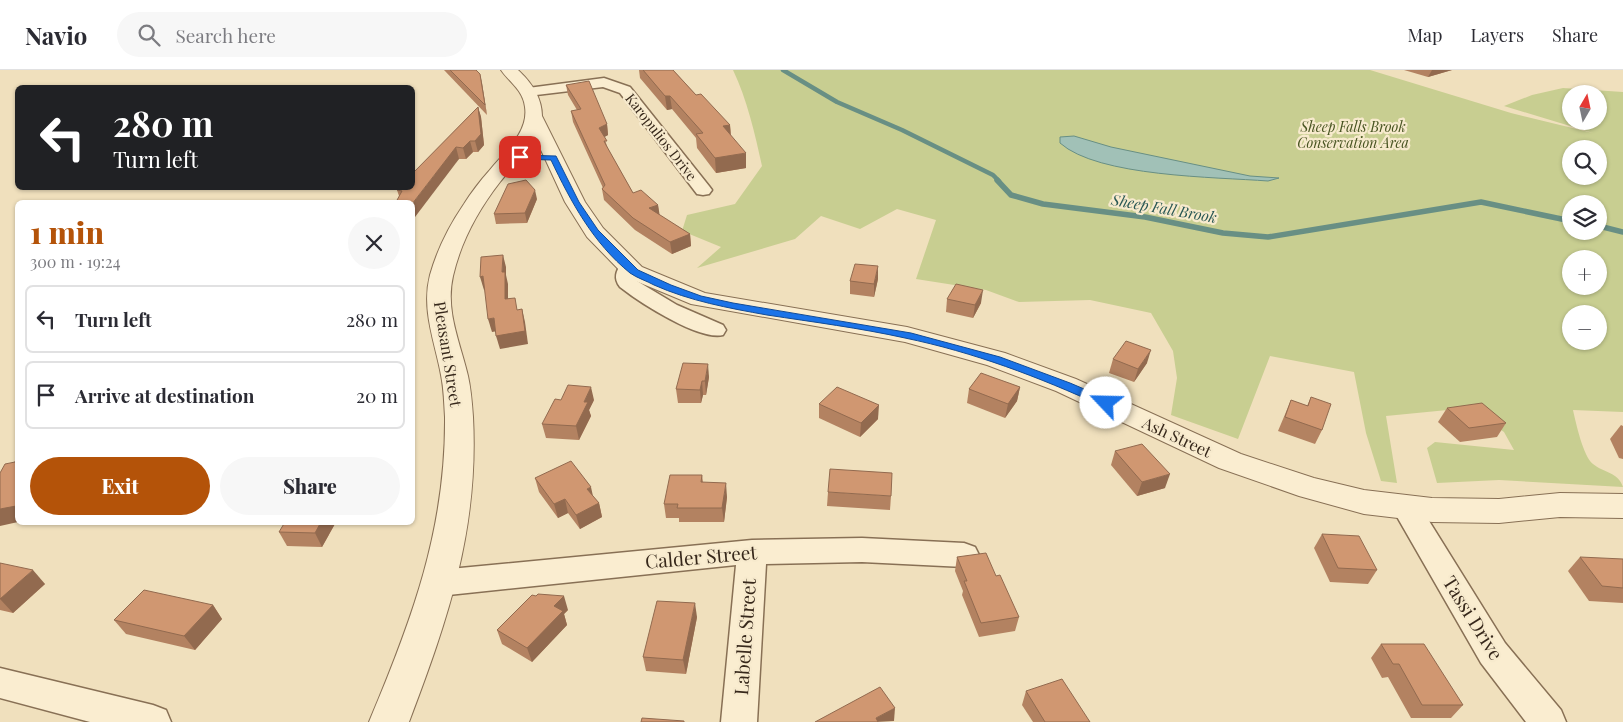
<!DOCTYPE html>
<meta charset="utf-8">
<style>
:root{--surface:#fff;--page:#f7f7f7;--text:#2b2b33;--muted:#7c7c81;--line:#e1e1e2;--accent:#b45309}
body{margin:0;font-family:"Playfair Display",serif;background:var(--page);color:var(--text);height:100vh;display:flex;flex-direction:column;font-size:19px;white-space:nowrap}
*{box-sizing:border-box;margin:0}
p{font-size:16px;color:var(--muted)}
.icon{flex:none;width:28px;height:28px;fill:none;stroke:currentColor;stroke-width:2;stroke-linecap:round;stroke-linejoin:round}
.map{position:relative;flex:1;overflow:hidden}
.side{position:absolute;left:15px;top:130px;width:400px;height:325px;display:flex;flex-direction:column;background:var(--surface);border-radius:8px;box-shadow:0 1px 4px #0004}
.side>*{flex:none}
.top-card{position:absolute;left:15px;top:15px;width:400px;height:105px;border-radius:8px;box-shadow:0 1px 4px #0004;background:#202124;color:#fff;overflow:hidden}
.needle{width:32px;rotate:9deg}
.tools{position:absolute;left:1562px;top:15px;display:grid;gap:10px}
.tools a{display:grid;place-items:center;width:45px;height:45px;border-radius:50%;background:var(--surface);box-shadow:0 1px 4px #0004;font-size:25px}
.pin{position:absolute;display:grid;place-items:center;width:42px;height:42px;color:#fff;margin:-21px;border-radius:10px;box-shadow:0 2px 8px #0006}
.me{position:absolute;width:55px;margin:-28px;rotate:294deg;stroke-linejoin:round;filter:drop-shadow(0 0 4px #0008)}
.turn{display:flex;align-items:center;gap:18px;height:105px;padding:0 15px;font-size:22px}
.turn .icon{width:65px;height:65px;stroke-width:2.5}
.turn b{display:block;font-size:35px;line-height:42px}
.round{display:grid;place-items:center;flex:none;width:52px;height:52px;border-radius:26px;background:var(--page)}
.head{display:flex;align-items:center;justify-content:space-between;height:85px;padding:0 15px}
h1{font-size:30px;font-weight:800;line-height:38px;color:var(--accent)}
.button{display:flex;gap:10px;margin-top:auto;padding:10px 15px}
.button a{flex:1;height:58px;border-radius:30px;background:var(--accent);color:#fff;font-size:20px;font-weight:800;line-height:58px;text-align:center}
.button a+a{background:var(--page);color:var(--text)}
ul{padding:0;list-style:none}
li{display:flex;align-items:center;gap:15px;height:68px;margin:0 10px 8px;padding:0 5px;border:2px solid var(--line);border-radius:8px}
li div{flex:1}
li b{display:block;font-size:19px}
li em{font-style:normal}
header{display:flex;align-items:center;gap:30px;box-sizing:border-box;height:70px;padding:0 25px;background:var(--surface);border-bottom:1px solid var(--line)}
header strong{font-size:24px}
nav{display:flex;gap:28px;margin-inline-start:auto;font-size:18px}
.search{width:350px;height:45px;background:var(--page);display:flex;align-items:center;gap:12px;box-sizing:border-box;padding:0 18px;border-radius:28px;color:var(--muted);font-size:19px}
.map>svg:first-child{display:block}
.green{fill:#c8ce91;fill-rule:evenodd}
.water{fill:#a1c1b7;stroke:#688f84}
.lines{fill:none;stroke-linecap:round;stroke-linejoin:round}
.stream-far1{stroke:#688f84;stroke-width:4.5}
.stream{stroke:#688f84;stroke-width:5.5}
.minor-casing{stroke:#887055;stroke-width:3}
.tertiary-casing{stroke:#887055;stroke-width:2}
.minor{fill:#faedd0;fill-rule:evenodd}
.tertiary{fill:#faedd0;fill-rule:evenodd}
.wall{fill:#b38261}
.shaded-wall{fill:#926a4f}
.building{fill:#d09771;stroke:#926a4f}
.route{fill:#1a73e8;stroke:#114b97}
.labels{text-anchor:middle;stroke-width:4.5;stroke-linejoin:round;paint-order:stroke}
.far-park-label{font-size:14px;font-style:italic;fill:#485421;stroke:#f7eacd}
.far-street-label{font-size:14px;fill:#37281b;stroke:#f7eacd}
.far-water-label{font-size:15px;font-style:italic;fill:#295754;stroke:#f7eacd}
.street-label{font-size:16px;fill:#37281b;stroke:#f7eacd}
.near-street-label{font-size:19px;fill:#37281b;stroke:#f7eacd}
</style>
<header>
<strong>Navio</strong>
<div class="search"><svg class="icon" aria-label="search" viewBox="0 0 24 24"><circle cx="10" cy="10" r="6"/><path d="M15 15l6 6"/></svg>Search here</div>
<nav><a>Map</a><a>Layers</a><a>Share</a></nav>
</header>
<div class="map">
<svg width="1623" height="652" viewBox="0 0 1623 652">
<rect width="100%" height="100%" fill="#f0e0bd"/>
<path class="green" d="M 733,0 L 1370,0 L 1511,43 L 1593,63 L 1504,36 L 1532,25 L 1563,18 L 1623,22 L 1623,342 L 1573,340 C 1576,353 1583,386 1593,394 C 1604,403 1618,402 1623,417 L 1499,410 L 1437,413 L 1427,378 L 1435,372 L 1514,380 L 1504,362 L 1468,338 L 1386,346 L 1397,413 L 1381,411 L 1366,363 L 1354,302 L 1270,286 L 1238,369 L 1171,345 L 1177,308 L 1173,281 L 1151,243 L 1090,230 L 1019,232 L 986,220 L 916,209 L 936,150 L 897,139 L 860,159 L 821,146 L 795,169 L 697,198 L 721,177 L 682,161 L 687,145 L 735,134 L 762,96 C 755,64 747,29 733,0 ZM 1571,24 L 1599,24 L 1599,51 L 1571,51 ZM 1571,79 L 1599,79 L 1599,106 L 1571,106 ZM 1571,134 L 1599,134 L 1599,161 L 1571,161 ZM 1571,189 L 1599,189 L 1599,216 L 1571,216 ZM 1571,244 L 1599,244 L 1599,271 L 1571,271 Z"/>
<path class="water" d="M 1074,66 L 1111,77 L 1250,106 L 1279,108 L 1268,111 C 1216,107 1098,107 1060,73 L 1060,67 Z"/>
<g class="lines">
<path class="stream-far1" d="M 783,0 L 837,32 L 902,60 L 993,105 L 999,111"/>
<g class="stream">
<path d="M 997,110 L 1011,125 L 1043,134 L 1145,147 L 1223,163 L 1268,167 L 1481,132 L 1571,151"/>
<path d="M 1599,156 L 1623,162"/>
</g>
<defs>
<g id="minor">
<path d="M 604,8 L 630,17 L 709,116 L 712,120 L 709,124 L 703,125 L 697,124 L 620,23 L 603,17 L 528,26 L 523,25 L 521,22 L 523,19 L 528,18 Z"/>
<path d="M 629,191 L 636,193 L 639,197 L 636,202 L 637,211 L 677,235 L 723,255 L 726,260 L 723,265 C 699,271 639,232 620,217 C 613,208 616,201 622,193 Z"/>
<path d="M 1406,427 L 1416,430 L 1505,573 L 1561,640 L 1566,652 L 1526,652 L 1481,593 L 1392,438 L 1396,430 Z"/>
<path d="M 862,468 L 964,473 L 975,477 L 979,485 L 975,493 L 964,497 L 862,492 L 766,494 L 757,652 L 721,652 L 736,495 L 439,526 L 428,522 L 423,513 L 428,504 L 439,500 L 752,470 Z"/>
<path d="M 0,598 L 153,635 L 166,640 L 171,652 L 90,652 L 0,628 Z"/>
</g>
<path id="tertiary" d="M 501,0 L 518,0 C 531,12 542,27 542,46 L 585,132 L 603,158 L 642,197 L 705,223 L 907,257 L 1005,283 L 1076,309 L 1241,384 L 1314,408 L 1364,420 L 1432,428 L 1499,429 L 1560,423 L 1623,424 L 1623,448 L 1560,447 L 1499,453 L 1432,452 L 1364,444 L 1299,426 L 1219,398 L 1056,321 L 987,295 L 905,272 L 691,234 L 626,207 L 587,167 L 565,132 L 535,67 C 525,83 512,97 500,112 C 479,139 461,171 453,206 C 445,241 460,272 468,306 C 471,319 472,333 473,347 C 479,459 448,549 409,652 L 369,652 C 412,550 446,459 445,347 C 444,333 444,319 441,305 C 435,272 421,240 430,205 C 437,180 449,156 464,134 C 471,123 480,111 489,101 C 503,83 529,63 525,37 C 523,20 510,13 501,0 Z"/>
</defs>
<use href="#minor" class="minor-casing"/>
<use href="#tertiary" class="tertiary-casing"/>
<use href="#minor" class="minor"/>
<use href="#tertiary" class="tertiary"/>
</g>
<g class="wall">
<path d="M 444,0 L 476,0 L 480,4 L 487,45 Z"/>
<path d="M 639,0 L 673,0 L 696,25 L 730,55 L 731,66 L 746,98 L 716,103 L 697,78 L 696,68 L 672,39 L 667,40 L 640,8 Z"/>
<path d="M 1404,0 L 1452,0 L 1428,7 Z"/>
<path d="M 566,15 L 607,54 L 608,65 L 604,67 L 608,79 L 633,123 L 658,135 L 659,145 L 690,164 L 691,176 L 672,184 L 635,160 L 604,130 L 602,119 L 603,118 L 573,52 L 571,41 L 577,40 L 568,25 Z"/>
<path d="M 478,37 L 481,47 L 484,75 L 478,82 L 473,82 L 466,89 L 459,89 L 399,126 L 397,120 Z"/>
<path d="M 537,129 L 527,153 L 496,154 L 494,144 Z"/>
<path d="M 878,209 L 874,227 L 850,224 L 850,211 Z"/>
<path d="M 947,229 L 981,233 L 973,248 L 946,242 Z"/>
<path d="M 1113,289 L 1147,293 L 1134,312 L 1109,303 Z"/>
<path d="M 709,307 L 706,325 L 703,325 L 701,333 L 678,333 L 676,319 Z"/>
<path d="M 1020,317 L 1017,331 L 1005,348 L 967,333 L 969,319 Z"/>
<path d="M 1311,327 L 1322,360 L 1315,374 L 1278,361 L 1291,330 L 1307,336 Z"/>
<path d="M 594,330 L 589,340 L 591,346 L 579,370 L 546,368 L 542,354 Z"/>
<path d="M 819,334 L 878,349 L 860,367 L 819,348 Z"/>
<path d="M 1447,338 L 1506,353 L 1497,367 L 1460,372 L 1438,352 Z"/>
<path d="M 1621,355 L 1623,356 L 1623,389 L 1619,388 L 1610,369 Z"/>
<path d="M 1115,381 L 1165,418 L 1137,426 L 1111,395 Z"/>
<path d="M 702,405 L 703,412 L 727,427 L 724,452 L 679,452 L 679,448 L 666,448 L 664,434 Z"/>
<path d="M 535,408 L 593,427 L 599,433 L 602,447 L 580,459 L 568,443 L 558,448 L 539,422 Z"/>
<path d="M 828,422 L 891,426 L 890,440 L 827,436 Z"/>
<path d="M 336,452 L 322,477 L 287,476 L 279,462 Z"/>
<path d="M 1322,464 L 1377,500 L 1368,514 L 1330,512 L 1314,478 Z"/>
<path d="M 957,487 L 996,506 L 1019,547 L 1015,561 L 979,567 L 962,525 L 963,521 L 955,501 Z"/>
<path d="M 1580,487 L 1623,518 L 1623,533 L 1589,531 L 1568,501 Z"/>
<path d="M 0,493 L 45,514 L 13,543 L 0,540 Z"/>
<path d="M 213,535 L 222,549 L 195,580 L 126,564 L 114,550 Z"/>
<path d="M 568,540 L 564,544 L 567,555 L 532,592 L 502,574 L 497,560 Z"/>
<path d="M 697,547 L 686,604 L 646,601 L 643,587 Z"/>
<path d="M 1381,574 L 1463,635 L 1451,648 L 1411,648 L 1388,607 L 1382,608 L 1371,588 Z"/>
<path d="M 1026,621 L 1090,652 L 1033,652 L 1022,635 Z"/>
</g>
<g class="shaded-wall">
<path d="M 1432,0 L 1452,0 L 1428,7 Z"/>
<path d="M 480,4 L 482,13 L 487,45 L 485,35 Z"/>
<path d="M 665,26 L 670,26 L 672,39 L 667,40 Z"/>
<path d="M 478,37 L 481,47 L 484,75 L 478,82 L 475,71 Z"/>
<path d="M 607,54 L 608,65 L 601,69 L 599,58 Z"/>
<path d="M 730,55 L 731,69 L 723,56 Z"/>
<path d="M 470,71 L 473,82 L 466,89 L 463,78 Z"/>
<path d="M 456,77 L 459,89 L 412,151 L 412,134 Z"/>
<path d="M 746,83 L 746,98 L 716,103 L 715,88 Z"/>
<path d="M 535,120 L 537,129 L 527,153 L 525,143 Z"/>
<path d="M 658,135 L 660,147 L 649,138 Z"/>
<path d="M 690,164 L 691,176 L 672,184 L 670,172 Z"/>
<path d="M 503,185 L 506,197 L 506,205 L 508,214 L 508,242 L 505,229 L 502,202 Z"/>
<path d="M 878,196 L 878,209 L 874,227 L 874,214 Z"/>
<path d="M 483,206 L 487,219 L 484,220 L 480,207 Z"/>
<path d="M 983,220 L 981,233 L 973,248 L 975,235 Z"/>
<path d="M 522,239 L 525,252 L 528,274 L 500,279 L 496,266 Z"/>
<path d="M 494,248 L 498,261 L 492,262 L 488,249 Z"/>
<path d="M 1151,280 L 1147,293 L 1134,312 L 1138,299 Z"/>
<path d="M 708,294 L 709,307 L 706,325 L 705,311 Z"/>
<path d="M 702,311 L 703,325 L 701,333 L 700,320 Z"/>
<path d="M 591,317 L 594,330 L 589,340 L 591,346 L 579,370 L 576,356 L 584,332 Z"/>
<path d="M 1020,317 L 1017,331 L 1005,348 L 1008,334 Z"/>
<path d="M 879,335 L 878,349 L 860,367 L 861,353 Z"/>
<path d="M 1170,404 L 1165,418 L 1137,426 L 1142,412 Z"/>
<path d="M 726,413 L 727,427 L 724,452 L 722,438 Z"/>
<path d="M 591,417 L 594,431 L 587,419 Z"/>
<path d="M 565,429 L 568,443 L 558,448 L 554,434 Z"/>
<path d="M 18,433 L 18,452 L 0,456 L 0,439 Z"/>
<path d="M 599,433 L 602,447 L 580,459 L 576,445 Z"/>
<path d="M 321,452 L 336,452 L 322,477 L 315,463 Z"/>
<path d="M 33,500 L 45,514 L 13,543 L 0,529 Z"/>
<path d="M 564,526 L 568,540 L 564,544 L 567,555 L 532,592 L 527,578 L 554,536 Z"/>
<path d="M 695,533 L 697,547 L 686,604 L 683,590 Z"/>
<path d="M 213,535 L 222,549 L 195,580 L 184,566 Z"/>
<path d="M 895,638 L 894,651 L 876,652 L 876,648 Z"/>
</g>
<g class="building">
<path d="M 450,0 L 476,0 L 480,4 L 485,35 Z"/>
<path d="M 643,0 L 673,0 L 696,25 L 701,24 L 730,55 L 723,56 L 746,83 L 715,88 L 696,64 L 703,63 L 670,26 L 665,26 Z"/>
<path d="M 589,11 L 607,54 L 599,58 L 607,71 L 604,71 L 606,75 L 633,123 L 641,120 L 658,135 L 649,138 L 690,164 L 670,172 L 633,148 L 602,119 L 605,115 L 571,41 L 581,39 L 566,15 Z"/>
<path d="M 478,37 L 481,64 L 475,71 L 470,71 L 463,78 L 456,77 L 412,134 L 412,132 L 396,132 L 402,121 L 397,120 L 400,118 L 412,118 L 412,104 Z"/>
<path d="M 526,110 L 535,120 L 525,143 L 494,144 L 508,114 Z"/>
<path d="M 503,185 L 502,202 L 505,202 L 505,229 L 515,228 L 517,240 L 522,239 L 525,261 L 496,266 L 494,248 L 488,249 L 483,206 L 480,207 L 481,187 Z"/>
<path d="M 855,194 L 878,196 L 874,214 L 850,211 Z"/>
<path d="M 956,214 L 983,220 L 975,235 L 947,229 Z"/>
<path d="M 1126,271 L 1151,280 L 1138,299 L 1113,289 Z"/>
<path d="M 683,293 L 708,294 L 705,311 L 702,311 L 700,320 L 676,319 Z"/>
<path d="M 981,303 L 1020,317 L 1008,334 L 969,319 Z"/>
<path d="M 568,315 L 591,317 L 584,332 L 588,332 L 576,356 L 542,354 L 555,329 L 561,330 Z"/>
<path d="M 837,317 L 879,335 L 861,353 L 819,334 Z"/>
<path d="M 1311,327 L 1331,334 L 1322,360 L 1285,347 L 1291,330 L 1308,336 Z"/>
<path d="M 1482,333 L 1506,353 L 1469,358 L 1447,338 Z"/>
<path d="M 1142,374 L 1170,404 L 1142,412 L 1115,381 Z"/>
<path d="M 18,385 L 18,433 L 16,436 L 0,439 L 0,403 L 5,394 L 15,392 Z"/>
<path d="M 571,391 L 591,417 L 587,419 L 599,433 L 576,445 L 565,429 L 554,434 L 535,408 Z"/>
<path d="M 830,399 L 892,403 L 891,426 L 828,422 Z"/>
<path d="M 670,405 L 702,405 L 701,412 L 726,413 L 722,438 L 677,438 L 678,434 L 664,434 Z"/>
<path d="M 285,452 L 321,452 L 315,463 L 279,462 Z"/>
<path d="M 1322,464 L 1359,466 L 1377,500 L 1338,498 Z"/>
<path d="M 986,483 L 996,506 L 1000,505 L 1019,547 L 981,553 L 964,511 L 967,511 L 957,487 Z"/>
<path d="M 1580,487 L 1623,489 L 1623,518 L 1602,516 Z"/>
<path d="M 0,493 L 33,500 L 0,529 Z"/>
<path d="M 144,520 L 213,535 L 184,566 L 114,550 Z"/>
<path d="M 538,524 L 564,526 L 554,536 L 563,541 L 527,578 L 497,560 L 532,525 L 536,526 Z"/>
<path d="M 657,531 L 695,533 L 683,590 L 643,587 Z"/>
<path d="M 1381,574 L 1424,574 L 1463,635 L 1422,635 L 1399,594 L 1393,594 Z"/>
<path d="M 1062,609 L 1090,652 L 1045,652 L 1026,621 Z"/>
<path d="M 880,617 L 895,638 L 876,648 L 878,652 L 815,652 Z"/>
<path d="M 642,648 L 684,651 L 684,652 L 641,652 Z"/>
</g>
<path class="route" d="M 517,85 L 556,86 L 579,132 L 598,160 L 638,200 L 671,215 L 701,226 L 733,233 L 911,263 L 1000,287 L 1070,313 L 1110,330 L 1112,333 L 1106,337 L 1102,336 C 1039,307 973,282 905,268 C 860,258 813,252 767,245 C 728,238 690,231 654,215 C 647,211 637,208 630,203 C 593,173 571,132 551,90 L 520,89 L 517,89 Z"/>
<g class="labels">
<g class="far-park-label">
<text x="1353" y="62">Sheep Falls Brook<tspan x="1353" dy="16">Conservation Area</tspan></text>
</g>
<g class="far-street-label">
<text transform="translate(661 67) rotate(52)" y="5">Karopulios Drive</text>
</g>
<g class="far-water-label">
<text transform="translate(1164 139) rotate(10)" y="5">Sheep Fall Brook</text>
</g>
<g class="street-label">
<text transform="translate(448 284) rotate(81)" y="6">Pleasant Street</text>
<text transform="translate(1177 367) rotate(25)" y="6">Ash Street</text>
</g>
<g class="near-street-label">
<text transform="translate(701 487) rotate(-5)" y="7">Calder Street</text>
<text transform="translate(1473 548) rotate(58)" y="7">Tassi Drive</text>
<text transform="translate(745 567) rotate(-86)" y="7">Labelle Street</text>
</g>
</g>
</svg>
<div class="tools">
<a><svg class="needle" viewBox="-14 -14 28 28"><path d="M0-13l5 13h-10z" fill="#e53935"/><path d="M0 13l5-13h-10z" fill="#7c7c81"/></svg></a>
<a><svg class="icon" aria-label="search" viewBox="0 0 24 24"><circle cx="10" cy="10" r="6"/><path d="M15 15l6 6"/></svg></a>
<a><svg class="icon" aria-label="layers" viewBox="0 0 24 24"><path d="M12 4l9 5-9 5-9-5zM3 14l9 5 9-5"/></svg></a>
<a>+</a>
<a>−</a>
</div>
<div class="pin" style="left:520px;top:87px;background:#d93025"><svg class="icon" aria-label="arrive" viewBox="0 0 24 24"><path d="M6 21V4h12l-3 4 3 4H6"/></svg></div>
<svg class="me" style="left:1106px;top:333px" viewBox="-20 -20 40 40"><circle r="19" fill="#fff"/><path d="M0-13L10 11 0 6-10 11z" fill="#1a73e8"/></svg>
<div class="top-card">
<div class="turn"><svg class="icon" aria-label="left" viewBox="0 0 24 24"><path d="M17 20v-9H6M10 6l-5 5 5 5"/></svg><div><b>280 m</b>Turn left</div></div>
</div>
<section class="side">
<div class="head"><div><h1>1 min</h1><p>300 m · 19:24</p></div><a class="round"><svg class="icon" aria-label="close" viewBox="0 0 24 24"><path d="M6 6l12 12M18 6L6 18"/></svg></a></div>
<ul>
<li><svg class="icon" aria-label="left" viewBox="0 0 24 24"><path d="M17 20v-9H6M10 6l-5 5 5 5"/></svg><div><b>Turn left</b></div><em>280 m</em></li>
<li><svg class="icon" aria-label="arrive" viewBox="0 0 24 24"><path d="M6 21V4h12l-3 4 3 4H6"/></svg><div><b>Arrive at destination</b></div><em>20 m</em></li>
</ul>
<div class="button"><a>Exit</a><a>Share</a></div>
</section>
</div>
